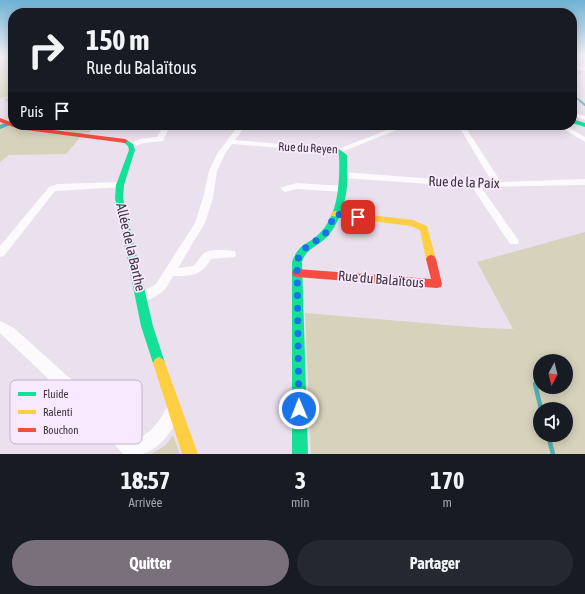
<!DOCTYPE html>
<html lang="fr">
<meta charset="utf-8">
<style>
:root{--surface:#171b24;--page:#242831;--text:#f1f3f6;--muted:#9ea1a6;--accent:#79707c}
body{margin:0;font-family:"Asap Condensed",sans-serif;background:var(--page);color:var(--text);height:100vh;display:flex;flex-direction:column;font-size:15px;white-space:nowrap}
*{box-sizing:border-box;margin:0}
p{font-size:13px;color:var(--muted)}
.icon{flex:none;width:22px;height:22px;fill:none;stroke:currentColor;stroke-width:2;stroke-linecap:round;stroke-linejoin:round}
.map{position:relative;height:454px;overflow:hidden}
.panel{display:flex;flex-direction:column;background:var(--surface);flex:1}
.panel>*{flex:none}
.banner{position:absolute;left:8px;top:8px;width:569px;height:122px;border-radius:16px;box-shadow:0 2px 10px #0003;background:#171b24;color:var(--text);overflow:hidden}
.needle{width:26px;rotate:187deg}
.buttons{position:absolute;left:533px;top:354px;display:grid;gap:8px}
.buttons a{display:grid;place-items:center;width:40px;height:40px;border-radius:50%;background:var(--surface);box-shadow:0 2px 10px #0003;font-size:20px}
.pin{position:absolute;display:grid;place-items:center;width:34px;height:34px;color:#fff;margin:-17px;border-radius:8px;box-shadow:0 2px 6px #0006}
.me{position:absolute;width:44px;margin:-22px;rotate:359deg;stroke-linejoin:round;filter:drop-shadow(0 0 3px #0008)}
.turn{display:flex;align-items:center;gap:14px;height:84px;padding:0 12px;font-size:18px}
.turn .icon{width:52px;height:52px;stroke-width:2.5}
.turn b{display:block;font-size:28px;line-height:34px}
.then{display:flex;align-items:center;height:38px;padding:0 12px;background:#0003;gap:8px;font-size:15px}
.eta{display:flex;justify-content:space-evenly;align-items:center;height:68px;text-align:center}
.eta b{font-size:24px;font-weight:700;line-height:28px}
.cta{display:flex;gap:8px;margin-top:auto;padding:8px 12px}
.cta a{flex:1;height:46px;border-radius:24px;background:var(--accent);color:#fff;font-size:16px;font-weight:700;line-height:46px;text-align:center}
.cta a+a{background:var(--page);color:var(--text)}
.map>svg:first-child{display:block}
.green{fill:#d6d2bb;fill-rule:evenodd}
.lines{fill:none;stroke-linecap:round;stroke-linejoin:round}
.stream-far2{stroke:#54afb6;stroke-width:1.5}
.stream-far1{stroke:#54afb6;stroke-width:2}
.stream{stroke:#54afb6;stroke-width:4.5}
.canal{fill:#54afb6;fill-rule:evenodd}
.street{fill:#fcfafc;fill-rule:evenodd}
.fast{fill:#16e098;fill-rule:evenodd}
.slow{fill:#ffcf43;fill-rule:evenodd}
.jam{fill:#f24e42;fill-rule:evenodd}
.rail-casing{stroke:#cfcccf;stroke-width:2.5}
.rail{stroke:#f9e9fe;stroke-width:1.5;stroke-dasharray:5;stroke-linecap:butt}
.route{stroke:#1a73e8;stroke-width:7;stroke-dasharray:0 12.6}
.labels{text-anchor:middle;stroke-width:3.5;stroke-linejoin:round;paint-order:stroke}
.far-street-label{font-size:12px;fill:#3c343e;stroke:#f9e9fe}
.street-label{font-size:14px;fill:#3c343e;stroke:#f9e9fe}
.key{fill:#f9e9fe;stroke:#c0b3c4;stroke-width:1}
.key-label{font-size:11px;fill:#3c343e}
</style>
<div class="map">
<svg width="585" height="454" viewBox="0 0 585 454">
<rect width="100%" height="100%" fill="#eae0ee"/>
<g class="green">
<path d="M 0,56 L 13,56 L 13,96 L 0,98 Z"/>
<path d="M 3,123 L 16,129 L 62,134 L 72,125 L 96,125 L 89,133 L 84,133 L 66,154 L 9,155 L 0,162 L 0,124 Z"/>
<path d="M 585,232 L 585,454 L 311,454 L 305,313 L 483,328 L 513,329 L 477,262 ZM 540,361 L 566,361 L 566,387 L 540,387 ZM 540,409 L 566,409 L 566,435 L 540,435 Z"/>
<path d="M 173,435 L 180,454 L 151,454 L 166,445 Z"/>
</g>
<g class="lines">
<path class="stream-far2" d="M 572,95 L 582,102"/>
<path class="stream-far1" d="M 580,101 L 585,105"/>
<g class="stream">
<path d="M 535,384 L 541,409"/>
<path d="M 548,435 L 553,454"/>
</g>
<path class="canal" d="M 13,120 L 13,124 L 0,129 L 0,125 Z"/>
<g class="street">
<path d="M 572,64 L 585,67 L 585,71 L 572,68 Z"/>
<path d="M 572,112 L 585,116 L 585,120 L 572,116 Z"/>
<path d="M 164,125 L 170,125 L 163,141 L 144,143 L 131,147 L 127,145 L 140,139 L 157,137 Z"/>
<path d="M 239,125 L 246,125 L 235,140 L 338,149 L 400,125 L 409,125 L 339,153 L 232,144 L 225,154 L 217,171 L 213,198 L 205,223 L 178,268 L 193,266 C 197,263 201,254 206,252 C 211,249 229,250 235,251 L 236,254 L 235,257 L 211,259 C 201,276 192,276 173,276 C 170,281 168,287 164,290 C 158,296 145,304 138,301 L 136,298 L 138,295 L 156,284 L 195,223 L 203,198 L 209,171 L 217,154 Z"/>
<path d="M 458,125 L 464,125 L 501,182 L 585,179 L 585,185 L 481,187 L 519,241 L 518,244 L 510,244 L 472,187 L 343,178 L 339,175 L 343,172 L 475,182 L 492,182 Z"/>
<path d="M 557,125 L 565,125 L 585,137 L 585,142 Z"/>
<path d="M 120,182 L 123,183 L 124,185 L 123,187 L 55,191 L 4,256 L 0,257 L 0,246 L 49,187 L 58,184 Z"/>
<path d="M 297,183 L 343,186 L 347,189 L 343,192 L 297,189 L 285,192 L 281,189 L 282,187 Z"/>
<path d="M 0,321 L 14,328 L 112,416 L 131,438 L 136,440 C 152,432 160,421 168,405 L 173,402 L 178,405 L 181,410 C 173,429 163,448 142,454 C 137,454 129,454 123,454 L 100,428 L 0,333 Z"/>
</g>
<g class="fast">
<path d="M 572,119 L 585,123 L 585,127 L 572,123 Z"/>
<path d="M 125,139 L 133,144 L 135,150 L 124,185 L 123,198 L 153,326 L 165,363 L 163,367 L 159,369 L 155,367 L 153,363 L 141,326 L 115,198 L 116,185 L 129,150 L 128,146 L 122,141 Z"/>
<path d="M 339,149 L 347,155 C 347,165 348,176 347,186 C 346,203 338,227 325,239 C 316,247 306,249 302,262 L 308,454 L 292,454 L 292,262 C 299,243 306,246 319,234 C 339,215 340,180 339,155 L 336,151 Z"/>
</g>
<g class="slow">
<path d="M 335,211 L 413,220 L 427,226 L 436,259 L 434,262 L 428,262 L 426,259 L 420,230 L 411,226 L 332,216 L 331,214 L 332,212 Z"/>
<path d="M 159,357 L 163,359 L 165,363 L 198,454 L 182,454 L 153,363 L 155,359 Z"/>
</g>
<g class="jam">
<path d="M 0,118 L 13,123 L 13,125 L 125,139 L 128,141 L 125,143 L 18,129 L 0,122 Z"/>
<path d="M 431,255 L 434,256 L 436,259 L 442,284 L 441,287 L 437,288 L 297,277 L 293,276 L 292,273 L 293,270 L 297,269 L 431,279 L 426,259 L 428,256 Z"/>
</g>
<defs>
<g id="rail">
<path d="M 572,72 L 585,73"/>
<path d="M 0,101 L 13,99"/>
</g>
</defs>
<use href="#rail" class="rail-casing"/>
<use href="#rail" class="rail"/>
</g>
<linearGradient id="sky" x2="0" y2="1"><stop stop-color="#6db2d4"/><stop offset="0.47" stop-color="#f6f1f7"/><stop offset="1" stop-color="#f6f1f7" stop-opacity="0"/></linearGradient>
<rect width="585" height="119" fill="url(#sky)"/>
<g class="lines">
<path class="route" d="M 299,409 L 297,262 C 302,245 313,245 325,234 C 329,229 332,220 335,214 L 358,217"/>
</g>
<g class="labels">
<g class="far-street-label">
<text transform="translate(308 148) rotate(3)" y="4">Rue du Reyen</text>
</g>
<g class="street-label">
<text transform="translate(464 182) rotate(2)" y="5">Rue de la Paix</text>
<text transform="translate(131 247) rotate(77)" y="5">Allée de la Barthe</text>
<text transform="translate(381 279) rotate(5)" y="5">Rue du Balaïtous</text>
</g>
</g>
<rect x="10" y="380" width="132" height="64" rx="6" class="key"/>
<rect x="18" y="392" width="18" height="4" fill="#16e098"/>
<rect x="18" y="410" width="18" height="4" fill="#ffcf43"/>
<rect x="18" y="428" width="18" height="4" fill="#f24e42"/>
<g class="key-label">
<text x="43" y="398">Fluide</text>
<text x="43" y="416">Ralenti</text>
<text x="43" y="434">Bouchon</text>
</g>
</svg>
<div class="buttons">
<a><svg class="needle" viewBox="-14 -14 28 28"><path d="M0-13l5 13h-10z" fill="#e53935"/><path d="M0 13l5-13h-10z" fill="#9ea1a6"/></svg></a>
<a><svg class="icon" aria-label="sound" viewBox="0 0 24 24"><path d="M4 9h4l5-4v14l-5-4H4zM17 9q2 3 0 6"/></svg></a>
</div>
<div class="pin" style="left:358px;top:217px;background:#d93025"><svg class="icon" aria-label="arrive" viewBox="0 0 24 24"><path d="M6 21V4h12l-3 4 3 4H6"/></svg></div>
<svg class="me" style="left:299px;top:409px" viewBox="-20 -20 40 40"><circle r="17" fill="#1a73e8" stroke="#fff" stroke-width="3"/><path d="M0-11L8 9 0 5-8 9z" fill="#fff"/></svg>
<div class="banner">
<div class="turn"><svg class="icon" aria-label="right" viewBox="0 0 24 24"><path d="M7 20v-9h11M14 6l5 5-5 5"/></svg><div><b>150 m</b>Rue du Balaïtous</div></div>
<div class="then">Puis<svg class="icon" aria-label="arrive" viewBox="0 0 24 24"><path d="M6 21V4h12l-3 4 3 4H6"/></svg></div>
</div>
</div>
<section class="panel">
<div class="eta">
<div><b>18:57</b><p>Arrivée</p></div>
<div><b>3</b><p>min</p></div>
<div><b>170</b><p>m</p></div>
</div>
<div class="cta"><a>Quitter</a><a>Partager</a></div>
</section>
